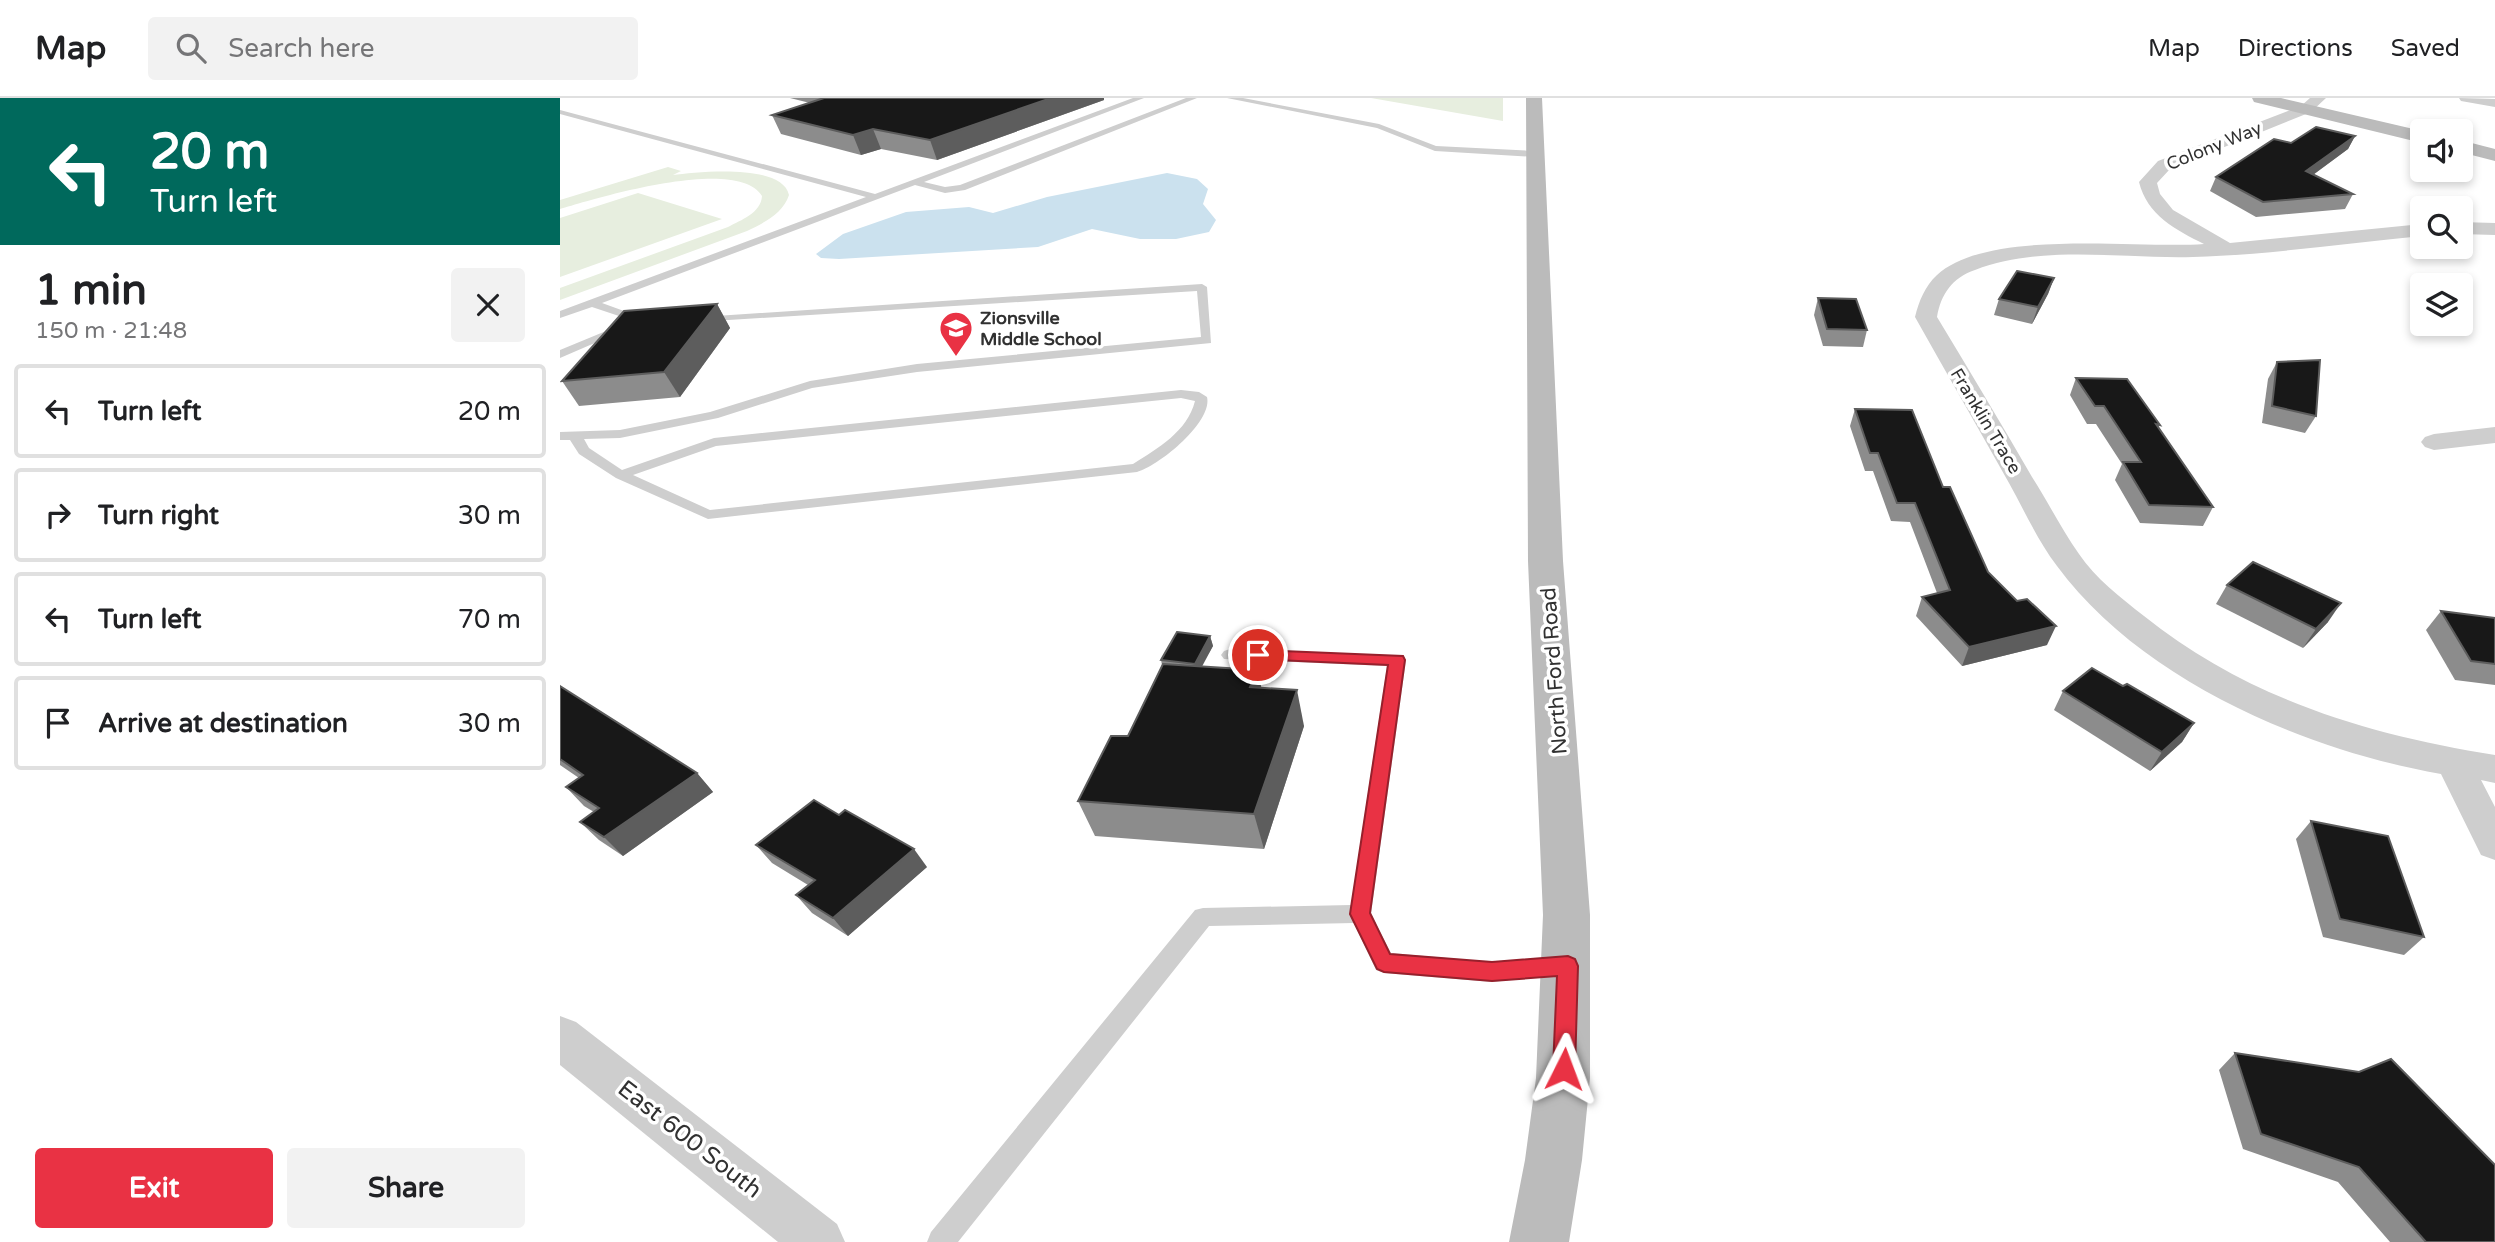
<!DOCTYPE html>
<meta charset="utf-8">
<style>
:root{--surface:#fff;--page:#f2f2f2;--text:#202124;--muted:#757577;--line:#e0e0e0;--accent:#e93244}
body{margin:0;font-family:"Varela Round",sans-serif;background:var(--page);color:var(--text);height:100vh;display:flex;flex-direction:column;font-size:26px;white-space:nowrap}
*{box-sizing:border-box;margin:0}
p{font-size:23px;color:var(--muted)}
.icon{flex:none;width:38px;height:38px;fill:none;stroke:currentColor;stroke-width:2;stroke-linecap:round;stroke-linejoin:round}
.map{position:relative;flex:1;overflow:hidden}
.panel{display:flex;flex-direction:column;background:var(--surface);width:560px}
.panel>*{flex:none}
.guide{background:#00695c;color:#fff;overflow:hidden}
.controls{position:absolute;left:1850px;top:21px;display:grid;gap:14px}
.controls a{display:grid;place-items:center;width:63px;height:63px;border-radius:7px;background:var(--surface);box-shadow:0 4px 10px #0003;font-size:35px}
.pin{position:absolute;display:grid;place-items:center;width:60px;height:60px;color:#fff;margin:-30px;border:4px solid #fff;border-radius:50%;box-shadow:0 2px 7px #0007}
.me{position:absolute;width:77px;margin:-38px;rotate:3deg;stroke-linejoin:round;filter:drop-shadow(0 0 5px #0008)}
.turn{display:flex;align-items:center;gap:24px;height:147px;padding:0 35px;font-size:32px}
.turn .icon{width:91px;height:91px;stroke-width:2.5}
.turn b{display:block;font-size:49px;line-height:60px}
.round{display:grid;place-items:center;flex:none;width:74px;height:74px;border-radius:7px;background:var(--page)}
.overview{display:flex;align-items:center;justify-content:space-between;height:119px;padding:0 35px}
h1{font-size:42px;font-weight:700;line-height:52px}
.cta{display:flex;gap:14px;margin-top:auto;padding:14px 35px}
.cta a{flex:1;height:80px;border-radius:7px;background:var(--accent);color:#fff;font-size:28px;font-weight:700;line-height:80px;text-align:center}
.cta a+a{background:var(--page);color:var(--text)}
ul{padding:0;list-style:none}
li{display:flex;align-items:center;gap:21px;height:94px;margin:0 14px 10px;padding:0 21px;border:4px solid var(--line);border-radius:7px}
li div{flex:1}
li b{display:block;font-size:26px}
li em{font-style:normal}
header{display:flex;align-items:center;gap:42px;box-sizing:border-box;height:98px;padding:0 35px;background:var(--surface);border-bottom:2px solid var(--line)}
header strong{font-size:33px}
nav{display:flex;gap:38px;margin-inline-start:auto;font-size:24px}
.search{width:490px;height:63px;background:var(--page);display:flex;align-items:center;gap:18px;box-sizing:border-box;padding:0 24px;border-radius:7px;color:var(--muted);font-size:26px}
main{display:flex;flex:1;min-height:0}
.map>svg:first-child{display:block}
.green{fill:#e7eedf}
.water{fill:#cbe1ee}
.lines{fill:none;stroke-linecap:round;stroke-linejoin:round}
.lane{fill:#cecece;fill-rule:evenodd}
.street{fill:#cecece;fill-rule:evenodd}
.secondary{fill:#bbb;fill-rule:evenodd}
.wall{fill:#8c8c8c}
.shaded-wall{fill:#5d5d5d}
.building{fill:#181818;stroke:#5d5d5d;stroke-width:2}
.route{fill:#e93244;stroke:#97202c;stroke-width:2}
.labels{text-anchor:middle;stroke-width:7;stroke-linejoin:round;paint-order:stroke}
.far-street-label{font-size:18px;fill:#313131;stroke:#fff}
.far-poi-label{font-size:18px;font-weight:bold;fill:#313131;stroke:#fff;text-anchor:start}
.street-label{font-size:21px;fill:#313131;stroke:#fff}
.near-street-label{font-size:24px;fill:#313131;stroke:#fff}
</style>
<header>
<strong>Map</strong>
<div class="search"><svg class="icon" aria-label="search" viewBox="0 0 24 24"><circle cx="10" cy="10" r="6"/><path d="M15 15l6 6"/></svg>Search here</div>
<nav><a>Map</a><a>Directions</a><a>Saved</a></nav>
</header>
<main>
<section class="panel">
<div class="guide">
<div class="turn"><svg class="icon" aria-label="left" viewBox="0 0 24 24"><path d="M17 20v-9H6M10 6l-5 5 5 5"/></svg><div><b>20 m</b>Turn left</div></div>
</div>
<div class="overview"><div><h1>1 min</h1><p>150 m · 21:48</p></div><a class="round"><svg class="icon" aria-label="close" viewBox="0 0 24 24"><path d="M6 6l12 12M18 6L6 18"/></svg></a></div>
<ul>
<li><svg class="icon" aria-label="left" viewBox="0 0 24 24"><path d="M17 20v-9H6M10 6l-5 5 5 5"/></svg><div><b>Turn left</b></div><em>20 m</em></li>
<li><svg class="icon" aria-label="right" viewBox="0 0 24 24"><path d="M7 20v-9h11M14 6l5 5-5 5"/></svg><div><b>Turn right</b></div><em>30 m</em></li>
<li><svg class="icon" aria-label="left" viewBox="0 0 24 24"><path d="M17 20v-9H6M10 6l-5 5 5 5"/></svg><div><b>Turn left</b></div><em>70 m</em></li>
<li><svg class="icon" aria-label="arrive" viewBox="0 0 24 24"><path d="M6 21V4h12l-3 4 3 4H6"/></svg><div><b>Arrive at destination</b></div><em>30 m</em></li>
</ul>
<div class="cta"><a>Exit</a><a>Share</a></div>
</section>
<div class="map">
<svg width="1935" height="1144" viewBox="0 0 1935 1144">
<rect width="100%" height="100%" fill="#fff"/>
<g class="green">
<path d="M 811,0 L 943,0 L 943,23 Z"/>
<path d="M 108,69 L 121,73 L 113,77 C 138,74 222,65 229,97 C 223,116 203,125 187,133 L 0,202 L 0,190 L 168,129 C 181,122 201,115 202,98 C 178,57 36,100 0,111 L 0,102 Z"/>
<path d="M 78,95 L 162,121 L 0,179 L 0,120 Z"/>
</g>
<path class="water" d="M 607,75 L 637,81 L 648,91 L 643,106 L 656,122 L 649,134 L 616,141 L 580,141 L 532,131 L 478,149 L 279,161 L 261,160 L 256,156 L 283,136 L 346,114 L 409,109 L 433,115 L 487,99 Z"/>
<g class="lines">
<g class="lane">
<path d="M 573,0 L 584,0 L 364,84 L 385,89 L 400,87 L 626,0 L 637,0 L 405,92 L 385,95 L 355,87 L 42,205 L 64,213 L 90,218 L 90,222 L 62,219 L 32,209 L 0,220 L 0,213 L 306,99 L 0,16 L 0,12 L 315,96 Z"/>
<path d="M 667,0 L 683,0 L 819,26 L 876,48 L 975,53 L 979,56 L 975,59 L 875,53 L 817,30 Z"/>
<path d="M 642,186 L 647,189 L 651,245 L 357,274 L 252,290 L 158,320 L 60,340 L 24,341 L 29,350 L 62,372 L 154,340 L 621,292 L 639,294 L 647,299 C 653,324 599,368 577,374 L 148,421 L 56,380 L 19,356 L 10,342 L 0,342 L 0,334 L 60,332 L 150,314 L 250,283 L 357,266 L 641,239 L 637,193 L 137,224 L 137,220 L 141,219 ZM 621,300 L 635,303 C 627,334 598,350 573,366 L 150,412 L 73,377 L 156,348 Z"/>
<path d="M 63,226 L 69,229 L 67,231 L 0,260 L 0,252 Z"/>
<path d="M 670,551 L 843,558 L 846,562 L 811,816 L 831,855 L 932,864 L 1003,858 L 1011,861 L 1014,868 L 1011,875 L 932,884 L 824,875 L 816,872 L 794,825 L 649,828 L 398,1144 L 367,1144 L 371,1134 L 635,812 L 643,810 L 791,807 L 827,568 L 664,561 L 661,557 L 664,553 Z"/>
</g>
<g class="street">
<path d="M 1750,0 L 1766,0 L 1751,14 L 1610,71 L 1597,85 L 1600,96 L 1613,112 L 1670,145 L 1862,126 L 1862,138 C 1786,145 1709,157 1633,159 C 1561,161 1484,146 1415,172 C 1392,180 1381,196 1377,219 C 1409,272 1441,325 1472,379 C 1488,404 1502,432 1519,456 C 1535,480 1561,500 1584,518 C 1686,600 1808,637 1935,657 L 1935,685 L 1921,682 L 1935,709 L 1935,762 L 1921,757 L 1881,676 C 1745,652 1581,582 1497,468 C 1478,443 1464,412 1449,385 C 1418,330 1386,274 1355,219 C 1359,203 1365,188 1377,177 C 1428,130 1577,151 1644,146 C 1616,132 1587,117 1579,84 L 1598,63 L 1741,8 Z"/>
<path d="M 1899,0 L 1935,1 L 1935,9 L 1901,3 Z"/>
<path d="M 1900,124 L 1935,125 L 1935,137 L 1900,136 Z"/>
<path d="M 1935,329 L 1935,345 L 1874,352 L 1865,349 L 1861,344 L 1865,339 L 1874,336 Z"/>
<path d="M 0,918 L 16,924 L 277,1126 L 285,1144 L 218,1144 L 0,967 Z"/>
</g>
<g class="secondary">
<path d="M 966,0 L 982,0 L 1003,463 L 1030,817 L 1030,980 L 1022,1062 L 1009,1144 L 949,1144 L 965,1062 L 976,980 L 983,817 L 968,463 Z"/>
<path d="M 1692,0 L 1721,0 L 1862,33 L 1862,45 L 1694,4 Z"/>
<path d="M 1900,42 L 1935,51 L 1935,63 L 1900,54 Z"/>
</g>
</g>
<g class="wall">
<path d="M 230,0 L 544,0 L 544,2 L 377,62 L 321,51 L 301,57 L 221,36 L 212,17 L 250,5 Z"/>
<path d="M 1795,38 L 1788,51 L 1753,77 L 1793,96 L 1785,111 L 1696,119 L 1650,93 L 1656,79 L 1731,45 Z"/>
<path d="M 1494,180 L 1488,196 L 1472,226 L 1434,217 L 1439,201 Z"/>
<path d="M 1258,200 L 1307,232 L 1303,249 L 1263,248 L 1254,217 Z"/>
<path d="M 157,206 L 170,230 L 120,299 L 19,308 L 2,283 Z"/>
<path d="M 1717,264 L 1756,318 L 1745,335 L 1702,325 L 1708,281 Z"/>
<path d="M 1516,280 L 1600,327 L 1598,330 L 1653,409 L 1643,428 L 1580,425 L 1555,382 L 1562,366 L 1536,326 L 1527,326 L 1510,297 Z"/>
<path d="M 1295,311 L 1383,389 L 1428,474 L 1487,547 L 1402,568 L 1356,518 L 1362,499 L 1377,495 L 1350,424 L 1331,423 L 1313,373 L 1305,373 L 1290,328 Z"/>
<path d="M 1667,487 L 1768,524 L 1743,550 L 1656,506 Z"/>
<path d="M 1881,513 L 1935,520 L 1935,587 L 1895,582 L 1866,532 Z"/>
<path d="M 650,538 L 653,548 L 641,568 L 701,590 L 744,628 L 704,751 L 535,738 L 518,703 L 568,638 L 602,567 L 601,562 Z"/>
<path d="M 0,588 L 137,675 L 153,694 L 63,758 L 39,742 L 20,724 L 34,714 L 24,708 L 6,689 L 19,680 L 0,667 Z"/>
<path d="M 1503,593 L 1634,625 L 1622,644 L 1590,673 L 1494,612 Z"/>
<path d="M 1751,723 L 1864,839 L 1844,857 L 1763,839 L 1736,741 Z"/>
<path d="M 196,747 L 367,769 L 288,838 L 252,815 L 236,797 L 248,787 L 212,765 Z"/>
<path d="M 1675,955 L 1935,1144 L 1830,1144 L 1778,1084 L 1683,1051 L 1659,972 Z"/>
</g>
<g class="shaded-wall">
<path d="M 491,0 L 544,0 L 544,2 L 377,62 L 370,42 Z"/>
<path d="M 313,31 L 321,51 L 301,57 L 293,37 Z"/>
<path d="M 1795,38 L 1788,51 L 1739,87 L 1746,73 Z"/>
<path d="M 1494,180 L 1488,196 L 1472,226 L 1478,209 Z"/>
<path d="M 157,206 L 170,230 L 120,299 L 104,274 Z"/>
<path d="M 1781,505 L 1768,524 L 1743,550 L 1756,531 Z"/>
<path d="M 1496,528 L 1487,547 L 1402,568 L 1409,549 Z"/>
<path d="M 650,538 L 653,548 L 638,576 L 635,566 Z"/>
<path d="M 697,572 L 706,608 L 690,589 Z"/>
<path d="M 737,592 L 744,628 L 704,751 L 694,716 Z"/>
<path d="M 1634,625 L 1622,644 L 1590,673 L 1602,654 Z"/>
<path d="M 137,675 L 153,694 L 63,758 L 44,739 Z"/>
<path d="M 354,751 L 367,769 L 288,838 L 273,820 Z"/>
</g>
<g class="building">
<path d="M 264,0 L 491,0 L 370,42 L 313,31 L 293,37 L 212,17 Z"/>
<path d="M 1756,29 L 1795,38 L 1746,73 L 1793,96 L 1703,104 L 1656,79 L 1714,41 L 1731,45 Z"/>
<path d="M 1457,173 L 1494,180 L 1478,209 L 1439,201 Z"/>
<path d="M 1258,200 L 1296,201 L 1307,232 L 1267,231 Z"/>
<path d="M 157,206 L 104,274 L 2,283 L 64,213 Z"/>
<path d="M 1760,262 L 1756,318 L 1712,308 L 1717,264 Z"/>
<path d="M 1516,280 L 1567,281 L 1600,327 L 1596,326 L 1653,409 L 1589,407 L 1563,364 L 1581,364 L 1544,308 L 1535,308 Z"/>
<path d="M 1295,311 L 1352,312 L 1383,389 L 1390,389 L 1428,474 L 1457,503 L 1467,501 L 1496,528 L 1409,549 L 1362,499 L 1390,492 L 1355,405 L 1337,405 L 1318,355 L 1310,355 Z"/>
<path d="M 1693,464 L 1781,505 L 1756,531 L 1667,487 Z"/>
<path d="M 1881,513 L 1935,520 L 1935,566 L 1911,563 Z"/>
<path d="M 617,534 L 650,538 L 635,566 L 601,562 Z"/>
<path d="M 603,566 L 697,572 L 690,589 L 737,592 L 694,716 L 518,703 L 551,638 L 568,638 Z"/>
<path d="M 1532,570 L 1563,588 L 1567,586 L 1634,625 L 1602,654 L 1503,593 Z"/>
<path d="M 0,588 L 137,675 L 44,739 L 20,724 L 39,710 L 6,689 L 23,677 L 0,661 Z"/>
<path d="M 254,702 L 279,717 L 285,712 L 354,751 L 273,820 L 236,797 L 255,782 L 196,747 Z"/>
<path d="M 1751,723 L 1828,738 L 1864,839 L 1780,821 Z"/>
<path d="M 1675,955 L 1799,974 L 1831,961 L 1935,1067 L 1935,1144 L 1866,1144 L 1799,1069 L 1701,1036 Z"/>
</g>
<path class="route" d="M 698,552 L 843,558 L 845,562 L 810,815 L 830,856 L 932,864 L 1008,858 L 1015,861 L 1018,868 L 1015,971 L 1011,978 L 1004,982 L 996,978 L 993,971 L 997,878 L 932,883 L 824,874 L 817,871 L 790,816 L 828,567 L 693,561 L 690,557 Z"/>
<defs>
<symbol id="school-pin" viewBox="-11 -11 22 30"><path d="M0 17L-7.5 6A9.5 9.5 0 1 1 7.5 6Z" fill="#e93244" stroke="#fff"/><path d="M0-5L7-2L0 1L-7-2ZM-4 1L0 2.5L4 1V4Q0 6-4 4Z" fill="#fff"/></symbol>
</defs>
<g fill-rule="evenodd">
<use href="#school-pin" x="377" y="211" width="38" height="52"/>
</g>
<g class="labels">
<g class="far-street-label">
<text transform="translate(1654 48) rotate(-22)" y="6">Colony Way</text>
<text transform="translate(1426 323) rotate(59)" y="6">Franklin Trace</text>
</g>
<g class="far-poi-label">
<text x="420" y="226">Zionsville<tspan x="420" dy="21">Middle School</tspan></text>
</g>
<g class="street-label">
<text transform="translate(994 573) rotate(-94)" y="7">North Ford Road</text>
</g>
<g class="near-street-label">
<text transform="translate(130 1041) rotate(38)" y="8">East 600 South</text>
</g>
</g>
</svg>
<div class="controls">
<a><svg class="icon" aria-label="sound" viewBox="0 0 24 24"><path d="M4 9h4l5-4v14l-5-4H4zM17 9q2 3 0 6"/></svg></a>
<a><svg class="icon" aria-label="search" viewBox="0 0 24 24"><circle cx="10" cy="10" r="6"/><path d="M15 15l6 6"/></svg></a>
<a><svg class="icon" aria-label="layers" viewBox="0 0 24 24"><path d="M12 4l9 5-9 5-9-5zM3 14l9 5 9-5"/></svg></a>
</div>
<div class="pin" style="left:698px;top:557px;background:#d93025"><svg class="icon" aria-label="arrive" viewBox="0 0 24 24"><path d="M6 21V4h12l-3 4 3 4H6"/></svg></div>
<svg class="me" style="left:1004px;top:971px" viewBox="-20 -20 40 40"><path d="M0-17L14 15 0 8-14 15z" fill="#e93244" stroke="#fff" stroke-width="4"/></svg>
</div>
</main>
